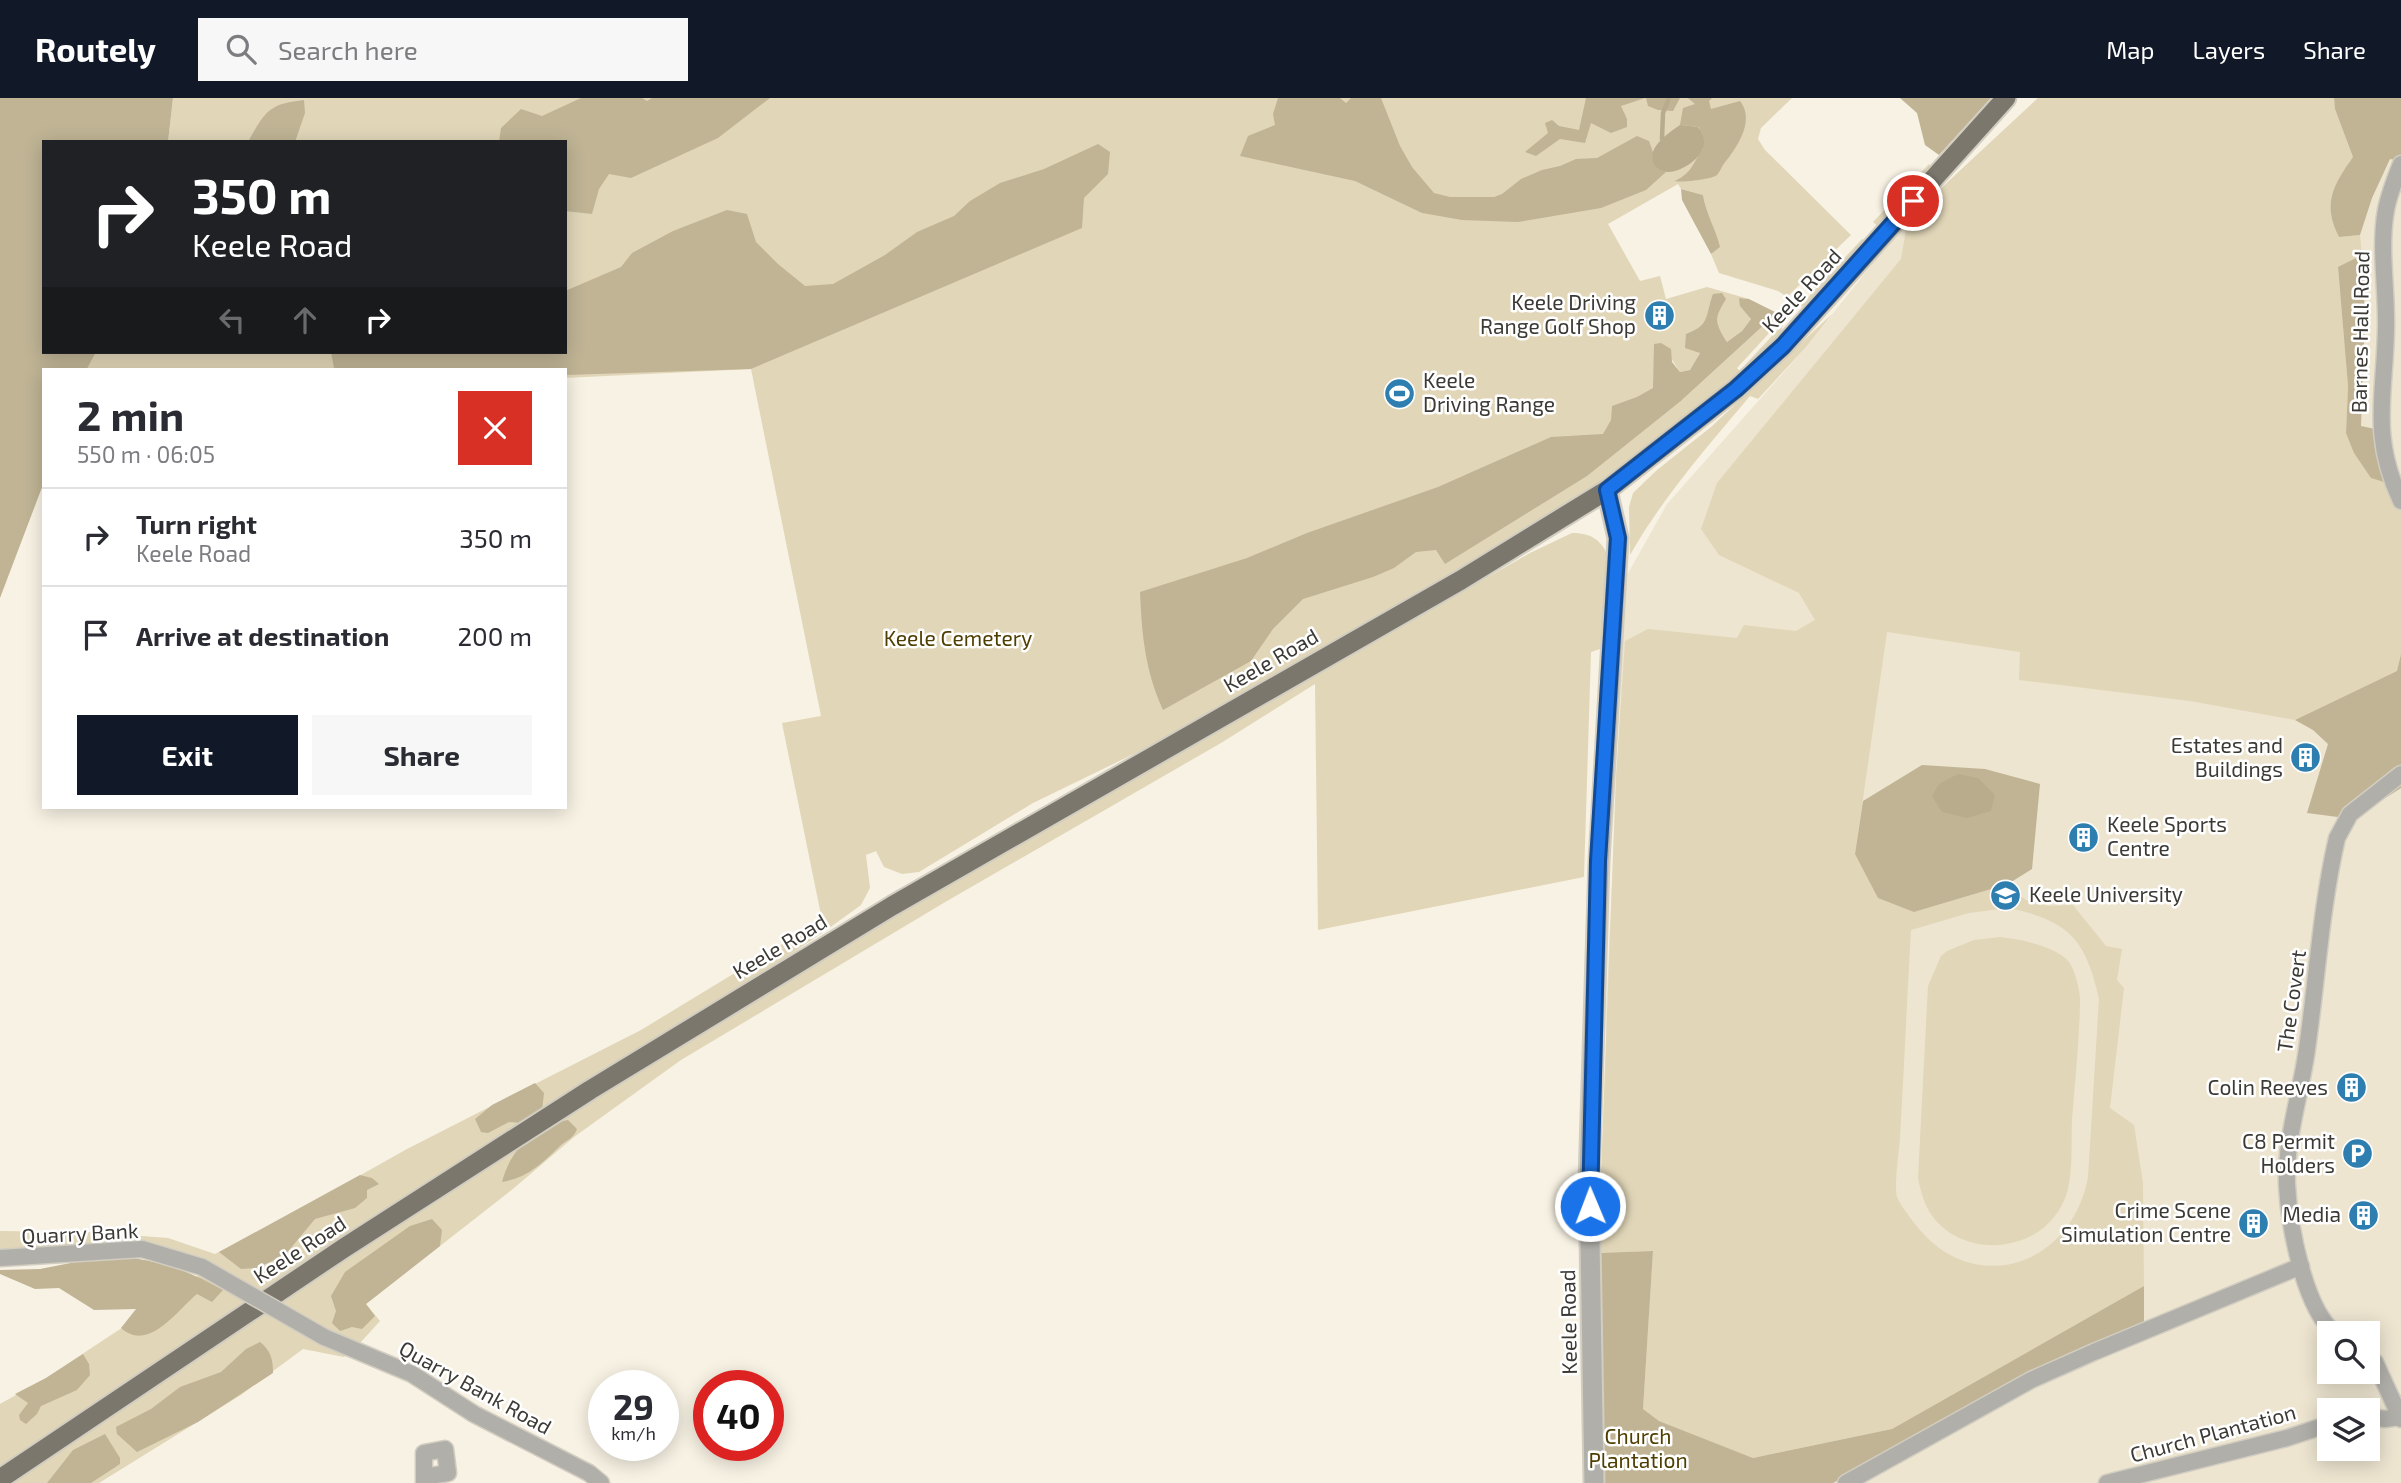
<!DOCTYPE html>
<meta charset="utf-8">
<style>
:root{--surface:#fff;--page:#f7f7f7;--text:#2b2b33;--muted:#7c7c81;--line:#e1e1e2;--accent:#111827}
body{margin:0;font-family:"Exo 2",sans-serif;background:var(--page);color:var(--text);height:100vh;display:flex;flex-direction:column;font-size:26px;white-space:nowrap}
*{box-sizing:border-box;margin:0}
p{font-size:23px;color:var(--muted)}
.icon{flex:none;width:38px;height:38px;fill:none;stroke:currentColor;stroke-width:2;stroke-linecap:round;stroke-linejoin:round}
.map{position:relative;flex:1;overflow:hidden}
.side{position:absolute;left:42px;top:270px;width:525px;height:441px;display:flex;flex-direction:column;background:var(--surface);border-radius:0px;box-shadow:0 4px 18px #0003}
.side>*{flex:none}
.top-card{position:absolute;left:42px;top:42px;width:525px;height:214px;border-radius:0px;box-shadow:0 4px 18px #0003;background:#202124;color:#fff;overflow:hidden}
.fabs{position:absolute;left:2317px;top:1223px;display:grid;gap:14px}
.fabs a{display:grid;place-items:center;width:63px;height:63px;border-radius:0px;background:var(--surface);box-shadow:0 4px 18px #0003;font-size:35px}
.speed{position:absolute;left:588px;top:1272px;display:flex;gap:14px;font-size:35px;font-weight:700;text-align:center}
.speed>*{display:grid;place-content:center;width:91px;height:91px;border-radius:50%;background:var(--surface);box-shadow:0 4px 18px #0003;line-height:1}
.speed small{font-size:18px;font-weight:400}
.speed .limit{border:10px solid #d22;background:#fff;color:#111}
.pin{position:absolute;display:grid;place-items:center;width:60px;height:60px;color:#fff;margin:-30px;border:4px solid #fff;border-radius:50%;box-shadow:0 2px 7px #0007}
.me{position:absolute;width:77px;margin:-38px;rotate:359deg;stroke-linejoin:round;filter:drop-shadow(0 0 5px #0008)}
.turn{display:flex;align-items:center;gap:24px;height:147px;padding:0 35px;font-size:32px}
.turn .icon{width:91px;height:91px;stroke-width:2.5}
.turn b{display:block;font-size:49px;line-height:60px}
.lanes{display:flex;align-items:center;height:66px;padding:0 35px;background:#0003;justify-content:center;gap:35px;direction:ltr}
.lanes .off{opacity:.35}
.round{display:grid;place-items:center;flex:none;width:74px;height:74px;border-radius:0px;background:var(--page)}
.head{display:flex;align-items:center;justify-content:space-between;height:119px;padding:0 35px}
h1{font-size:42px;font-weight:700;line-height:52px}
.button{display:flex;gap:14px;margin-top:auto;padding:14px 35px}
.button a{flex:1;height:80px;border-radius:0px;background:var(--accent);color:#fff;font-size:28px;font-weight:700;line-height:80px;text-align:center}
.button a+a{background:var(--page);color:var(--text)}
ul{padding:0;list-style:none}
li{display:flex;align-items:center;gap:21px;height:98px;padding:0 35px;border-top:2px solid var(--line)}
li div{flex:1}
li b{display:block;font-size:26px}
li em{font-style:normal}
header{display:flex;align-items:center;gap:42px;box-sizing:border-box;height:98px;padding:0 35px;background:var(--accent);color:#fff}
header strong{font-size:33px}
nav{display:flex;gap:38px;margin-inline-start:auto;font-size:24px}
.search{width:490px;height:63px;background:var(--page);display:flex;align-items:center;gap:18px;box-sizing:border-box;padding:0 24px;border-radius:0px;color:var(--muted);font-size:26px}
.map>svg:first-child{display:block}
.built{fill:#ede5d0;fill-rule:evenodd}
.green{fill:#e1d6b8;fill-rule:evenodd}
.forest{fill:#c0b495}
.water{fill:#b8ac8d}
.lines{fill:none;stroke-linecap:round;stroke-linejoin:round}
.stream{stroke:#b8ac8d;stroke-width:4.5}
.minor-casing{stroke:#d2cdc1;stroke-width:19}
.tertiary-casing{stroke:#d2cdc1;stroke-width:23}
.primary-casing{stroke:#d2cdc1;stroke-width:23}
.minor{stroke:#b1afa9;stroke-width:16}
.tertiary{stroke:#b1afa9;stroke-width:19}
.primary{stroke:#7b776c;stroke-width:19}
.minor-bridge-casing{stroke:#d2cdc1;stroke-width:19;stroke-linecap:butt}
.minor-bridge{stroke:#b1afa9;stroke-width:16}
.route-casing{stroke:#114b97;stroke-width:18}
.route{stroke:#1a73e8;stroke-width:12}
.labels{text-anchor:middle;stroke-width:5;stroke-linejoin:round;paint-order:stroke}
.street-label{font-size:21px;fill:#3c3a35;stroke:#fff}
.poi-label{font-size:21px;fill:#3c3a35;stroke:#fff;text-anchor:end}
.park-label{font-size:21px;fill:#4f3e01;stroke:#fff}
</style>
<header>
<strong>Routely</strong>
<div class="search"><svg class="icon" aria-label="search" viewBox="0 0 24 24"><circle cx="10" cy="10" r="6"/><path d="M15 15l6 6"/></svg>Search here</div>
<nav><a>Map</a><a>Layers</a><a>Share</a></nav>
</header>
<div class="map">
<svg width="2401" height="1385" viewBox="0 0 2401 1385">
<rect width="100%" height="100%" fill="#f8f2e4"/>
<path class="built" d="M 2038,0 L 2401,0 L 2401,1385 L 1604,1385 L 1606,916 L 1626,479 L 1667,406 L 1807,248 L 1908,121 ZM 2329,1236 L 2368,1236 L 2368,1274 L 2329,1274 ZM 2329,1312 L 2368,1312 L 2368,1351 L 2329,1351 Z"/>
<g class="green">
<path d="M 173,0 L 1792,0 L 1761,30 L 1758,41 L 1765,52 L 1851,137 L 1787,199 L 1778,193 L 1719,175 L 1711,156 L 1719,149 C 1716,131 1706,116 1703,97 L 1681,91 L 1678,86 L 1608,126 L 1640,183 L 1660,178 L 1666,201 L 1707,189 L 1749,201 L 1739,200 L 1751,221 L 1742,233 L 1727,244 L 1717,227 L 1710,205 L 1708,220 L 1699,231 L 1695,252 L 1700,255 L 1690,272 L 1680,274 L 1661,245 L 1682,302 L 1777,215 L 1782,221 L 1737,270 L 1742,276 L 1616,376 L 1450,479 L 1144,651 L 1033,705 L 919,774 L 902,776 L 884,769 L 876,753 L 866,757 L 870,790 L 861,807 L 825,833 L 735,894 L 377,1118 L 0,1371 L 0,1306 L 46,1280 L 196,1181 L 202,1169 L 148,1145 L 127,1143 L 0,1155 L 0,1133 L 89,1134 L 168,1140 L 215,1156 L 293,1115 L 407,1051 L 641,932 L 822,822 L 782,625 L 821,618 L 751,271 L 565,280 L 565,271 L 87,271 L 96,254 L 565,254 L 565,44 L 168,44 Z"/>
<path d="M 2038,0 L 2334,0 L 2335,11 L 2353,59 C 2333,87 2322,106 2339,139 L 2360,137 L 2362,157 L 2338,170 L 2348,288 L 2346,335 L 2394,387 L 2401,403 L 2401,556 L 2397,573 L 2295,622 L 2190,603 L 2019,582 L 2020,554 L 1887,534 L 1855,756 L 1914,814 L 2008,786 C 2030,811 2042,808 2073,807 L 2106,848 L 2122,851 L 2117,882 L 2124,890 L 2110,1010 L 2134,1027 L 2143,1085 L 2144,1188 L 1892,1331 L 1753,1360 L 1659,1323 L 1643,1311 L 1653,1153 L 1598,1155 L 1616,677 L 1625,543 L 1648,531 L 1737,540 L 1744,527 L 1796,533 L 1815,522 L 1799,495 L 1719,457 L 1701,431 L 1717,385 L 1901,161 L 1908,121 ZM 2008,810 C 2068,822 2086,841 2099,901 L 2088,1079 C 2072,1169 1972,1201 1915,1126 C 1909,1118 1901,1108 1897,1099 C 1894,1089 1899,1053 1900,1040 C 1904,971 1907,902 1911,832 L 1969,815 Z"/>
<path d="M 1929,66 L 1931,69 L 1880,130 L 1873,124 Z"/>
<path d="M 1862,141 L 1867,145 L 1809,208 L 1799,209 Z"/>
<path d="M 1832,216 L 1807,248 L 1758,301 L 1750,298 C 1707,349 1663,399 1630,457 L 1629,409 L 1633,395 L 1657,372 L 1711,329 Z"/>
<path d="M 1783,226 L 1780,239 L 1748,270 L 1745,267 Z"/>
<path d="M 1572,435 C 1590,435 1601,441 1608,458 L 1605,460 L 1606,488 L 1600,551 L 1591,554 L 1584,779 L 1318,832 L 1315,586 L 1221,645 L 947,803 L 681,962 L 574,1039 L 514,1090 L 366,1206 L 380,1223 L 361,1244 L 344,1259 L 303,1251 L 241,1297 L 99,1385 L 7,1385 C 340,1158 680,939 1029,735 C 1194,639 1365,551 1530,455 Z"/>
<path d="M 2000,839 C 2018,841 2057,848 2069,864 C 2075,872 2079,890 2080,899 C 2080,940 2075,981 2072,1022 C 2071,1043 2073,1070 2068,1091 C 2066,1100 2060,1112 2054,1119 C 2025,1156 1962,1157 1933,1119 C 1924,1107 1921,1094 1918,1080 L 1928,888 L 1941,858 L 1947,853 L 1974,842 Z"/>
</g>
<g class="forest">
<path d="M 0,0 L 173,0 L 168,44 L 44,44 L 44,254 L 96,254 L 87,271 L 44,271 L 44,384 L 0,500 Z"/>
<path d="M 581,0 L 642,0 L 647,3 L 652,0 L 770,0 L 718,40 L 631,80 L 609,76 L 599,91 L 592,116 L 565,113 L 565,44 L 499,44 L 501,30 L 521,11 L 542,18 Z"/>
<path d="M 1278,0 L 1340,0 L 1346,5 L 1351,0 L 1381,0 L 1400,48 L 1412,69 L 1434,95 L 1450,99 L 1494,99 L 1502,96 L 1521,81 L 1542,72 L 1560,68 L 1576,61 L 1597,60 L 1637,38 L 1649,43 L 1659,71 L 1666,74 L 1646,92 L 1601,110 L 1518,124 L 1462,122 L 1422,115 L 1355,83 L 1240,58 L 1248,38 L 1275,27 L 1273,16 Z"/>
<path d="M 1586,0 L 1645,0 L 1621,8 L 1627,21 L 1627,29 L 1611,35 L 1591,25 L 1585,45 L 1560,41 L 1536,58 L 1525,54 L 1548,35 L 1545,25 L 1552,22 L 1559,28 L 1579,32 Z"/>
<path d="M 1646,0 L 1680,0 L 1673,13 L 1658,12 L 1648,8 Z"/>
<path d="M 1688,0 L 1712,0 L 1709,3 L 1711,11 L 1740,3 C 1756,23 1736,51 1723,67 C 1721,70 1720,74 1717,77 C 1713,81 1680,85 1675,83 C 1693,74 1692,66 1703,51 L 1699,29 L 1680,27 L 1683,10 L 1695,6 Z"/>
<path d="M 1900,0 L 1991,0 L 1939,57 L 1925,47 L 1917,15 Z"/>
<path d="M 2334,0 L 2401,0 L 2401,63 L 2390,61 L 2372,100 L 2360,137 L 2339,139 C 2322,106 2333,87 2353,59 L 2335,11 Z"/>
<path d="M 304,2 L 305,15 L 295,44 L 248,44 C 265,13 269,6 304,2 Z"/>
<path d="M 1098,46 L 1110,54 L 1108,76 L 1084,100 L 1082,130 L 751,271 L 565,277 L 565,271 L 334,270 L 331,254 L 565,254 L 565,193 L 621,169 L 632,155 L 673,133 L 727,112 L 747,116 L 756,144 L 778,166 L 805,188 L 833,186 L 885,157 L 917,134 L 954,118 L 970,103 L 1000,85 L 1044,71 Z"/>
<path d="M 1681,91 L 1703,97 C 1706,116 1716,131 1720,149 L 1711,156 L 1682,102 Z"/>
<path d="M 2362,157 L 2365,221 L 2361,328 L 2380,332 L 2394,387 L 2371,380 L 2354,355 L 2346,335 L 2348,288 L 2338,169 Z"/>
<path d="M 1722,195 L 1726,201 C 1714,221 1714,223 1727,244 L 1742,233 L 1751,221 L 1740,208 L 1739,200 L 1749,201 L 1777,215 L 1682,302 L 1587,378 L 1445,466 L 1436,452 L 1416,454 L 1394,470 L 1373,479 L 1303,501 L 1273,531 L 1251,563 L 1163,612 C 1145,572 1142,538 1140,494 L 1247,460 L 1307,435 L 1438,389 L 1551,339 L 1603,336 L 1611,322 L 1612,308 L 1637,299 L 1653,290 L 1654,246 L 1661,245 L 1671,251 L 1672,264 L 1680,274 L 1690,272 L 1700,255 L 1685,250 L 1686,236 C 1711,227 1705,217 1713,196 Z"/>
<path d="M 2401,556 L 2401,690 L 2353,721 L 2307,715 L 2328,646 L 2313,632 L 2295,622 L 2397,573 Z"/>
<path d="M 1922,667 L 1985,671 L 2040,686 L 2032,771 L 2008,786 L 1914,814 L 1878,800 L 1855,756 L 1863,703 Z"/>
<path d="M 535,985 L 544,995 L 542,1013 L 522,1025 L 509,1024 L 488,1035 L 481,1034 L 475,1021 L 492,1007 Z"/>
<path d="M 568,1022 L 577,1031 C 573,1042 565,1042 558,1050 C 540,1067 527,1080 502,1084 C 510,1052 535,1027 568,1022 Z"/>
<path d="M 360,1077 L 372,1080 L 379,1086 L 367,1092 L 367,1100 L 355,1110 L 315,1121 L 285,1157 L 257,1170 L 241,1171 L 219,1154 Z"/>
<path d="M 432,1121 L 442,1132 L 440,1148 L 366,1206 L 375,1218 L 362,1231 L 352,1229 L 340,1233 L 332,1225 L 336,1213 L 331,1198 L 345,1174 L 410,1128 Z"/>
<path d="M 1653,1153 L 1643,1311 L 1659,1323 L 1753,1360 L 1892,1331 L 2144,1188 L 2144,1225 L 1945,1323 L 1833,1385 L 1604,1385 L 1598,1155 Z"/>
<path d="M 101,1159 C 149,1158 182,1169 223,1192 L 212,1204 L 197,1196 C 177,1212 149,1255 121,1230 L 136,1211 L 94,1212 L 59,1190 L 35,1191 L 0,1176 L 0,1172 L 40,1171 Z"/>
<path d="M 260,1244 C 271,1253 273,1261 273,1275 L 198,1324 L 137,1354 L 117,1336 L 116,1329 L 151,1311 L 180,1289 L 221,1274 L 246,1251 Z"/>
<path d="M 83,1256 L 89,1266 L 90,1277 L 77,1292 L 41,1308 L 37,1316 L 26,1326 L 20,1322 L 19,1317 L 28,1305 L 15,1296 L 46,1280 Z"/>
<path d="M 105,1336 L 120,1360 L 120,1366 L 91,1385 L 47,1385 L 73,1352 Z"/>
</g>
<g class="water">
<path d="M 1680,27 L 1698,29 C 1702,36 1706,42 1703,50 C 1699,62 1681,74 1668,74 C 1663,74 1657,71 1654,66 C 1646,49 1669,35 1680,27 Z"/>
<path d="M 1958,676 L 1978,680 L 1995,697 L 1991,713 L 1967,720 L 1942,714 L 1932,698 L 1939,686 Z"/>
</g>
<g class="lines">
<path class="stream" d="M 1662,41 L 1663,15 L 1669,0"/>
<defs>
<g id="minor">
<path d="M 2401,66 C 2395,81 2389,96 2386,112 C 2379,150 2387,191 2386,230 C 2385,297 2370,337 2401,403"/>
<path d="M 0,1160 L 142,1151 L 202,1169"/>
<path d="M 2336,1236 C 2304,1212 2289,1126 2287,1087 C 2285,1041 2301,995 2307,951 C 2317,881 2321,809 2337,740 L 2350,716 L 2401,676"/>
<path d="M 324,1239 L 412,1276 L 474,1316 L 589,1375 L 601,1385"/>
<path d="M 2368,1259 L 2375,1264 L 2401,1321"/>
<path d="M 2368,1319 L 2385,1321 L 2400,1319"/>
<path d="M 424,1385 L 424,1355 L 445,1351 L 448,1375 L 424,1379"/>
<path d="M 1846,1385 L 2031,1282 L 2094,1254 L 2301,1168"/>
<path d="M 2107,1385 L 2287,1340 L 2329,1326"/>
</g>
<path id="tertiary" d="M 1594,1385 L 1589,1082 L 1599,763 L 1618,440 L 1607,392"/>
<path id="primary" d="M 0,1381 L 344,1150 L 590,992 L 892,808 L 1461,482 L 1607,392 L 1736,291 L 1783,248 L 2006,0"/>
</defs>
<use href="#minor" class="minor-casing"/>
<use href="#tertiary" class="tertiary-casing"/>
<use href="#primary" class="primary-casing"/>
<use href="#minor" class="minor"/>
<use href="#tertiary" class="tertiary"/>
<use href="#primary" class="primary"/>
<defs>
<path id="minor-bridge" d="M 202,1169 L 324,1239"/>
</defs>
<use href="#minor-bridge" class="minor-bridge-casing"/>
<use href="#minor-bridge" class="minor-bridge"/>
</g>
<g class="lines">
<defs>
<path id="route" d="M 1590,1108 L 1598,763 L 1618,440 L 1607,392 L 1736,291 L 1783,248 L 1913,103"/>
</defs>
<use href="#route" class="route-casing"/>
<use href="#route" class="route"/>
</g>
<defs>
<symbol id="building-disc" viewBox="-11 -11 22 22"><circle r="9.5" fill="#2e7eaf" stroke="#fff"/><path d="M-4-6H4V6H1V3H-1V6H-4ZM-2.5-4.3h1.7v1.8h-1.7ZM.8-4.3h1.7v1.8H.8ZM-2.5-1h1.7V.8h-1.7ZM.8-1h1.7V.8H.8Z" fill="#fff"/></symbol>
<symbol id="stadium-disc" viewBox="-11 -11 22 22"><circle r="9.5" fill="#2e7eaf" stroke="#fff"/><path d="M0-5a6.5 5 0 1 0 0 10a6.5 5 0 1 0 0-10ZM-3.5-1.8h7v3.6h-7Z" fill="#fff"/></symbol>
<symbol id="university-disc" viewBox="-11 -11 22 22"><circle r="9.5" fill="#2e7eaf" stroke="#fff"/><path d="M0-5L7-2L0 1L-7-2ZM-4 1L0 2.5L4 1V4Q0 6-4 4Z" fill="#fff"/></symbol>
<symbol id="parking-disc" viewBox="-11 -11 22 22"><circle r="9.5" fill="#2e7eaf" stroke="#fff"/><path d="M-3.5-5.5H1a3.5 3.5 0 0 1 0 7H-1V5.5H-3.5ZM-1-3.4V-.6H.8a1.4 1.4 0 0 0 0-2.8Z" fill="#fff"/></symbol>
</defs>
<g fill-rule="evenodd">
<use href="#building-disc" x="1642" y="200" width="35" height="35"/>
<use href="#stadium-disc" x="1382" y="278" width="35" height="35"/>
<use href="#building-disc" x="2288" y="642" width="35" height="35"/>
<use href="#building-disc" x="2066" y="722" width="35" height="35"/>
<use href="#university-disc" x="1988" y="780" width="35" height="35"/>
<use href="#building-disc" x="2334" y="972" width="35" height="35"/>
<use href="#parking-disc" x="2340" y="1038" width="35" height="35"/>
<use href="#building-disc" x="2346" y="1100" width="35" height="35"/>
<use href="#building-disc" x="2236" y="1108" width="35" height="35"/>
</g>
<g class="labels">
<g class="street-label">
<text transform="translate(1802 193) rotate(-47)" y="7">Keele Road</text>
<text transform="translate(2361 234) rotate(-89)" y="7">Barnes Hall Road</text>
<text transform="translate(1271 563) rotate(-30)" y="7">Keele Road</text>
<text transform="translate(780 849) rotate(-31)" y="7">Keele Road</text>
<text transform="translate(2292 903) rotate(-82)" y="7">The Covert</text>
<text transform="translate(80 1136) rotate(-3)" y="7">Quarry Bank</text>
<text transform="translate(300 1152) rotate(-33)" y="7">Keele Road</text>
<text transform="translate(1569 1224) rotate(-91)" y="7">Keele Road</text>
<text transform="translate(475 1290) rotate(29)" y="7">Quarry Bank Road</text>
<text transform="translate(2213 1336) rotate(-15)" y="7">Church Plantation</text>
</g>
<g class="poi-label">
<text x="1636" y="212">Keele Driving<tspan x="1636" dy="24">Range Golf Shop</tspan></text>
<text x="1423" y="290" text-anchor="start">Keele<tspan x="1423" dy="24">Driving Range</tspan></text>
<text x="2283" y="655">Estates and<tspan x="2283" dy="24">Buildings</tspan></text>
<text x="2107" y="734" text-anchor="start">Keele Sports<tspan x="2107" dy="24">Centre</tspan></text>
<text x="2029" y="804" text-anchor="start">Keele University</text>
<text x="2328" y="997">Colin Reeves</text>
<text x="2335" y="1051">C8 Permit<tspan x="2335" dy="24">Holders</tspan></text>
<text x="2231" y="1120">Crime Scene<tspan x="2231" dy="24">Simulation Centre</tspan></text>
<text x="2341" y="1124">Media</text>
</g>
<g class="park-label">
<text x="958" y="548">Keele Cemetery</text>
<text x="1638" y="1346">Church<tspan x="1638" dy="24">Plantation</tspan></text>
</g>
</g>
</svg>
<div class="fabs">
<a><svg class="icon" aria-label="search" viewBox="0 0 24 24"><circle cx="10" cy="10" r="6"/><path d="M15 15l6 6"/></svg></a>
<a><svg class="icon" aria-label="layers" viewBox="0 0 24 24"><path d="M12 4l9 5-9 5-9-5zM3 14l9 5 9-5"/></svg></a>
</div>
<div class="speed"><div>29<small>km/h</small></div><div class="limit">40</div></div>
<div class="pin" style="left:1913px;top:103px;background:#d93025"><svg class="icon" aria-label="arrive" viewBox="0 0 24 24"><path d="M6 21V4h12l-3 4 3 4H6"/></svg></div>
<svg class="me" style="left:1590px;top:1108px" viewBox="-20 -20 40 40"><circle r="17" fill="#1a73e8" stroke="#fff" stroke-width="3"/><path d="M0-11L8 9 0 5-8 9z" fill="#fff"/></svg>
<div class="top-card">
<div class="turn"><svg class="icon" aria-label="right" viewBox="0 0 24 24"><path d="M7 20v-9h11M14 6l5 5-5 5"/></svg><div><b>350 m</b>Keele Road</div></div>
<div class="lanes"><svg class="icon off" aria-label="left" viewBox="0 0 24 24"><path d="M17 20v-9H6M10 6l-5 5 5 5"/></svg><svg class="icon off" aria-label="ahead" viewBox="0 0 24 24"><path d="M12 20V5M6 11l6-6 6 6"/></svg><svg class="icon" aria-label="right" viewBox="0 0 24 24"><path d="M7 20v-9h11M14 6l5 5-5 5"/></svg></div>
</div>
<section class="side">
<div class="head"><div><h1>2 min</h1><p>550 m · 06:05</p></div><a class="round" style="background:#d93025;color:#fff"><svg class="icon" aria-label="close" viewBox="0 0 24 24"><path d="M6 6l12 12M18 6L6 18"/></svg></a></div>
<ul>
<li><svg class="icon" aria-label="right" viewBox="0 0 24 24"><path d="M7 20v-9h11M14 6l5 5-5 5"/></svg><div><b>Turn right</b><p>Keele Road</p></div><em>350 m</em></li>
<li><svg class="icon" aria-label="arrive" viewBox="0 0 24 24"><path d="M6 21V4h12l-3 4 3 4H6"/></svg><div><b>Arrive at destination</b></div><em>200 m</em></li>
</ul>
<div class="button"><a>Exit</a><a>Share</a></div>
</section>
</div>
